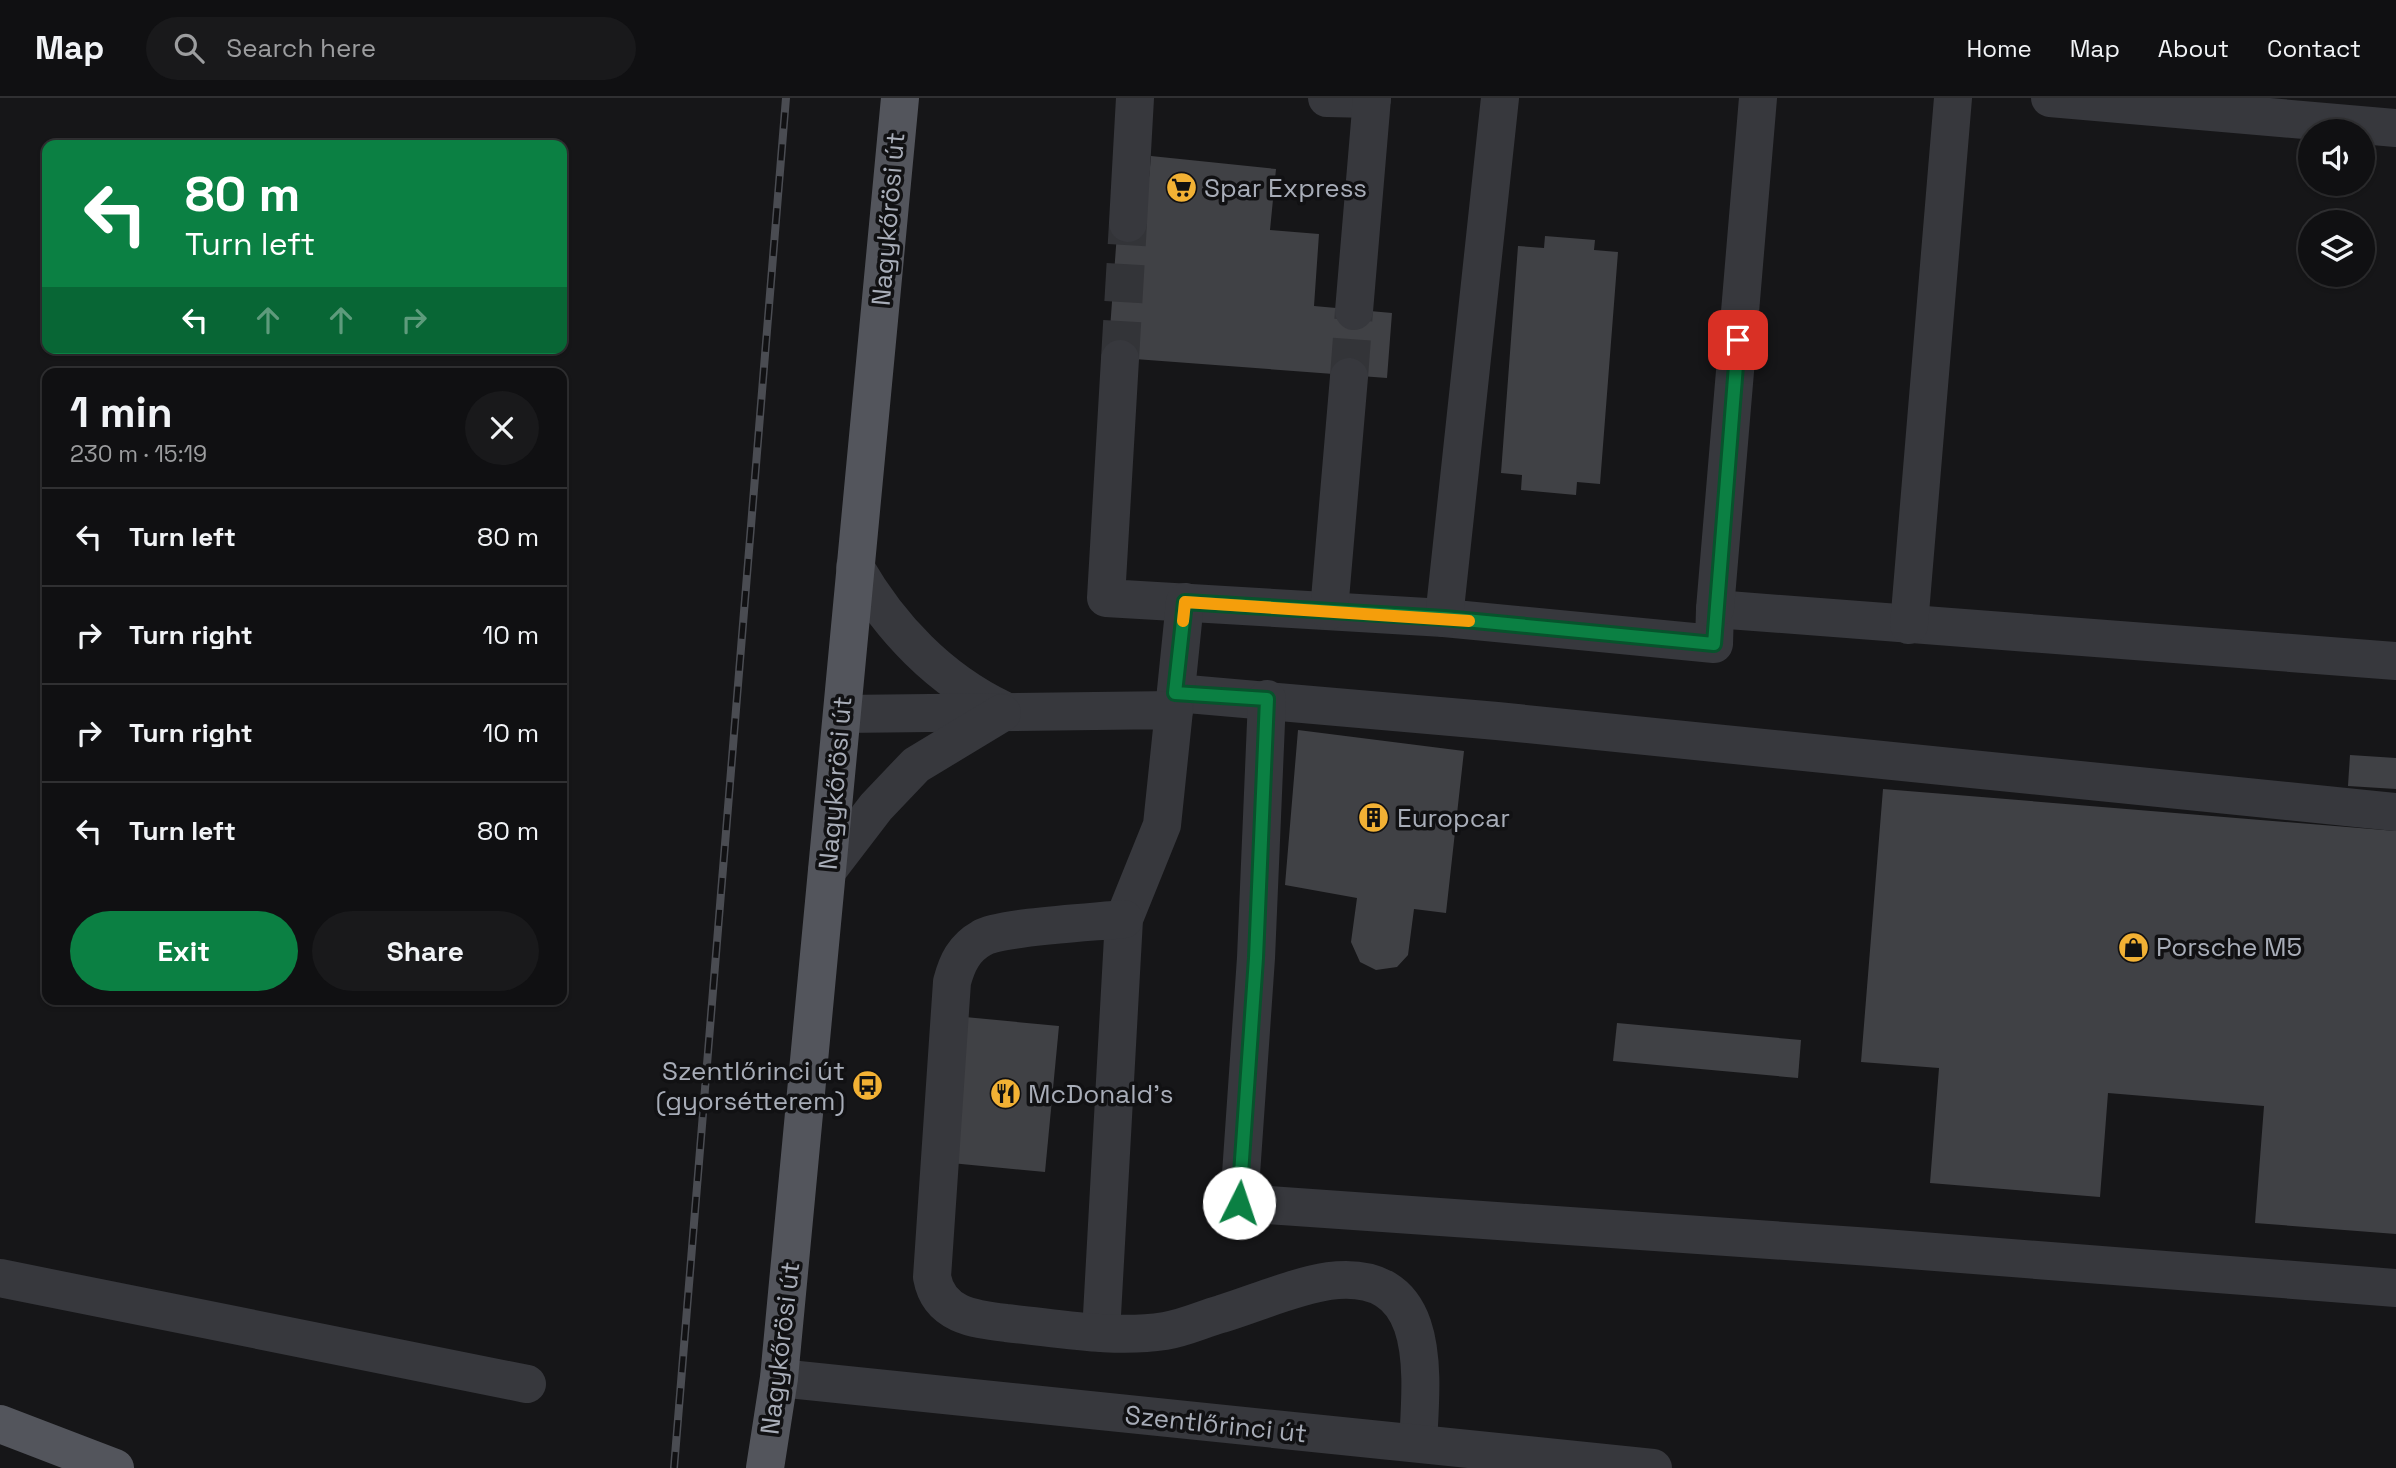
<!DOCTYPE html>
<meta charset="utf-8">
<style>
:root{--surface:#101012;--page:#19191b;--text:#f1f3f6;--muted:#9c9d9f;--line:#303032;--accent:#0b8043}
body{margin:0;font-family:"Space Grotesk",sans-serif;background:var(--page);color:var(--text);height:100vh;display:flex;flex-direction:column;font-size:26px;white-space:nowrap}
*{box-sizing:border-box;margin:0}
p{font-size:23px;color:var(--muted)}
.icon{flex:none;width:38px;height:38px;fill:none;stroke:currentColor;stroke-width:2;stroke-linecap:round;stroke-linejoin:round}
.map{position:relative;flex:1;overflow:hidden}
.drawer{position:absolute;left:42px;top:270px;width:525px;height:637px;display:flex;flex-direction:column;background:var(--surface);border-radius:14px;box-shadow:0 2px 5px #0004,0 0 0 2px var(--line)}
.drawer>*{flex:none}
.hud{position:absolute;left:42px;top:42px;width:525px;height:214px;border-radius:14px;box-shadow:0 2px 5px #0004,0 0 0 2px var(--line);background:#0b8043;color:#fff;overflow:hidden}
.fabs{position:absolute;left:2298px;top:21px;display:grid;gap:14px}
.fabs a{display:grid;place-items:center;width:77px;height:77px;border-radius:50%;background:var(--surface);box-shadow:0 2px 5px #0004,0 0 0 2px var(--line);font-size:35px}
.pin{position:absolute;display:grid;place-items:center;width:60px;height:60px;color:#fff;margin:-30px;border-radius:14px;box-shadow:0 4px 10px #0006}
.me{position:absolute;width:77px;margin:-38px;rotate:4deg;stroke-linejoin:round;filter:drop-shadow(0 0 5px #0008)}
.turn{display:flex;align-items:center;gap:24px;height:147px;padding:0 28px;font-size:32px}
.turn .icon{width:91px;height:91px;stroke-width:2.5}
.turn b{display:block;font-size:49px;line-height:60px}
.lanes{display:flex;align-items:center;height:66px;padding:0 28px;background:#0003;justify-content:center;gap:35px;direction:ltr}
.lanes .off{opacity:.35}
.round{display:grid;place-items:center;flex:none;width:74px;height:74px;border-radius:37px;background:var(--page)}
.summary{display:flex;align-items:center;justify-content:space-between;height:119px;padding:0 28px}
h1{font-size:42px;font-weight:800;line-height:52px}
.primary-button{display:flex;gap:14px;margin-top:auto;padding:14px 28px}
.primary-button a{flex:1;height:80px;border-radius:42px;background:var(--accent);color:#fff;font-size:28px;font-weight:800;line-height:80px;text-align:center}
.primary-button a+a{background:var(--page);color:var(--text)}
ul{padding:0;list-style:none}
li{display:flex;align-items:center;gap:21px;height:98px;padding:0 28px;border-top:2px solid var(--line)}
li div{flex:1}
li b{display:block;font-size:26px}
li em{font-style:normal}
header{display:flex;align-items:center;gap:42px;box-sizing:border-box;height:98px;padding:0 35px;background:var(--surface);border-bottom:2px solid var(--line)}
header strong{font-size:33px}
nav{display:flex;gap:38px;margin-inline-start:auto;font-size:24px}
.search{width:490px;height:63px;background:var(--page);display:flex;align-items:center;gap:18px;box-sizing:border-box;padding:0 24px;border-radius:38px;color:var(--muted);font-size:26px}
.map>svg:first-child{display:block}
.building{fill:#404145}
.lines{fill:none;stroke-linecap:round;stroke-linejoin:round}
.minor-tunnel{stroke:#333438;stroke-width:38;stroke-dasharray:38 19;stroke-linecap:butt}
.minor{stroke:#37383d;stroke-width:38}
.major{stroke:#53555c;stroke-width:38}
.rail-casing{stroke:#4a4c52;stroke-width:8}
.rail{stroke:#111113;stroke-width:5;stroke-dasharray:16;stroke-linecap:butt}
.route-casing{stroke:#07532c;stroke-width:18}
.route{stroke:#0b8043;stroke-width:12}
.slow{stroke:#f59e0b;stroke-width:12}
.labels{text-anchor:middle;stroke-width:7;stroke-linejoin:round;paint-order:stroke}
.poi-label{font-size:26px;fill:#a8adb8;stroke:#111113;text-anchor:start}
.street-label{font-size:26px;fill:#a8adb8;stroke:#111113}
</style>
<header>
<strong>Map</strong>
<div class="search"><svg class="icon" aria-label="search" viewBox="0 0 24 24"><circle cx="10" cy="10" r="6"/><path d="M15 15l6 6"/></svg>Search here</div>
<nav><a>Home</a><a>Map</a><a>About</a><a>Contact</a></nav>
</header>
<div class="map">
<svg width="2396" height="1370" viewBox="0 0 2396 1370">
<rect width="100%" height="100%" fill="#161618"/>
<g class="building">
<path d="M 1151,58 L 1276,71 L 1270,132 L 1319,136 L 1314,208 L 1392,215 L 1387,280 L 1108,259 L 1118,121 L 1145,123 Z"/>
<path d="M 1545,138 L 1595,142 L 1594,152 L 1618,154 L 1600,386 L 1577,384 L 1576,397 L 1521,392 L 1522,377 L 1501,375 L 1518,148 L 1544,150 Z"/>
<path d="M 1298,632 L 1464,653 L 1446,815 L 1414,811 L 1408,857 L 1397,869 L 1376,872 L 1360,864 L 1351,844 L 1357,800 L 1285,787 Z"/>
<path d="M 2350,657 L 2396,660 L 2396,691 L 2348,688 Z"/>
<path d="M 1883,691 L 2396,733 L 2396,1136 L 2255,1125 L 2264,1008 L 2108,995 L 2100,1099 L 1930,1085 L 1939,970 L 1861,964 Z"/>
<path d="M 965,919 L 1059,928 L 1045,1074 L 951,1065 Z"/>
<path d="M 1617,925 L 1801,942 L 1798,980 L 1613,963 Z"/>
</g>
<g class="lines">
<g class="minor-tunnel">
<path d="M 1120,261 L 1128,125"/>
<path d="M 1349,279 L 1354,213"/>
</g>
<g class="minor">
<path d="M 1327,0 L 1372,1"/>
<path d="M 2050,0 L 2396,30"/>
<path d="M 1128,125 L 1135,0"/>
<path d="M 1354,213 L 1372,0"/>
<path d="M 1120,261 L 1106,500 L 1444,520 L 1714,546 L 1715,511 L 2396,563"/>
<path d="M 855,469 C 890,530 940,582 1003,612"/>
<path d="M 1715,511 L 1758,0"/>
<path d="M 1329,513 L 1349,279"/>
<path d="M 1444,520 L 1500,0"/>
<path d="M 1909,527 L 1953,0"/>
<path d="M 1176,595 L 1497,623 L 2396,714"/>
<path d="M 1267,601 L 1256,860 L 1239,1105 L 1871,1149 L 2396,1190"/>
<path d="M 1174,612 L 1185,504"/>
<path d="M 842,616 L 1174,612 L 1162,727 L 1124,821 L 1101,1235"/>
<path d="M 827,773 L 876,709 L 916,667 L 1002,615"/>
<path d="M 1124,821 C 1097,824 1000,829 982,840 C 964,850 957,865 952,884 L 932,1179 C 939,1217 973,1221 1006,1225 C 1058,1230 1113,1241 1165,1233 C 1184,1230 1203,1221 1221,1216 C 1254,1206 1295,1188 1329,1183 C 1433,1170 1422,1273 1418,1345"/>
<path d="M 0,1180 L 527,1286"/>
<path d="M 779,1280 L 1653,1370"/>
</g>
<g class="major">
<path d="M 0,1326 L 115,1370"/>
<path d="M 765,1370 L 779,1280 L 900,0"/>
</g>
<defs>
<path id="rail" d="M 674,1370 L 786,0"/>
</defs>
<use href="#rail" class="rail-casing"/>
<use href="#rail" class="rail"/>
</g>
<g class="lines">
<defs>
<path id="route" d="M 1239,1105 L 1256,860 L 1267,601 L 1175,595 L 1185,504 L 1444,520 L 1714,546 L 1738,242"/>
</defs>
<use href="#route" class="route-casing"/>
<use href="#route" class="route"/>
<path class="slow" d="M 1183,523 L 1185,504 L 1469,523"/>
</g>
<defs>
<symbol id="supermarket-disc" viewBox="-11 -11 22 22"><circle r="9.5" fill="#f2b134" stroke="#111113"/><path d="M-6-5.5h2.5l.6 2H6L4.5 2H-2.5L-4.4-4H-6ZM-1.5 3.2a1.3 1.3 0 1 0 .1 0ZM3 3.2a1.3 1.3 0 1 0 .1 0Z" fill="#111"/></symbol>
<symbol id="building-disc" viewBox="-11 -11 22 22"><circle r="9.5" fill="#f2b134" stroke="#111113"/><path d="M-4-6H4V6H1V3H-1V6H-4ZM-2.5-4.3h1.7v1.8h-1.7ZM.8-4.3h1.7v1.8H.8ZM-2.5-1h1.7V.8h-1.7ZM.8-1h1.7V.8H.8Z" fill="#111"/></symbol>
<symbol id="shop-disc" viewBox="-11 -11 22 22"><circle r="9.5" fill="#f2b134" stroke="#111113"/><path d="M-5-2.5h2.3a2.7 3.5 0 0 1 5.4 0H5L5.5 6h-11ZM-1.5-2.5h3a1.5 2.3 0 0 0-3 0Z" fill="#111"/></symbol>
<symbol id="bus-disc" viewBox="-11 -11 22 22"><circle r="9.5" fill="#f2b134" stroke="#111113"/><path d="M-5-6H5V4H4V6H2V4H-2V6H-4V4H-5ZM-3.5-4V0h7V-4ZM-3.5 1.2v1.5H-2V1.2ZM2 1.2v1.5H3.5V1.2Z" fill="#111"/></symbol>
<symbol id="restaurant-disc" viewBox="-11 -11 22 22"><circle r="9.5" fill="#f2b134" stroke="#111113"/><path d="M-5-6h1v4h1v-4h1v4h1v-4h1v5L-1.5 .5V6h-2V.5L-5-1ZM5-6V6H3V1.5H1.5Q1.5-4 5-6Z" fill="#111"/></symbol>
</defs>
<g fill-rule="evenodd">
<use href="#supermarket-disc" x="1164" y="72" width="35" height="35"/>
<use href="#building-disc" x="1356" y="702" width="35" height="35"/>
<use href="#shop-disc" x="2116" y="832" width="35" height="35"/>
<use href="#bus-disc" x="850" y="970" width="35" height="35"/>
<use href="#restaurant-disc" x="988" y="978" width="35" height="35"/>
</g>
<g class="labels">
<g class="poi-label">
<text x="1204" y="99">Spar Express</text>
<text x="1397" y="729">Europcar</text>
<text x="2156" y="858">Porsche M5</text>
<text x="845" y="982" text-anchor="end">Szentlőrinci út<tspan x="845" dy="30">(gyorsétterem)</tspan></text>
<text x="1028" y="1005">McDonald's</text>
</g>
<g class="street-label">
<text transform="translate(888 121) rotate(-85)" y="9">Nagykőrösi út</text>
<text transform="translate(835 685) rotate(-85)" y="9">Nagykőrösi út</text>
<text transform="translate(780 1250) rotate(-83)" y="9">Nagykőrösi út</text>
<text transform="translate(1216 1326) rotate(6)" y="9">Szentlőrinci út</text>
</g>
</g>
</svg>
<div class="fabs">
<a><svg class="icon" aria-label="sound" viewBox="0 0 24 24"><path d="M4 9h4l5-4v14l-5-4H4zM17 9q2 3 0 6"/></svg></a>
<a><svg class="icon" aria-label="layers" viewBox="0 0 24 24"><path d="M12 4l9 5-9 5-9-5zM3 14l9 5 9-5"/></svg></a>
</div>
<div class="pin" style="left:1738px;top:242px;background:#d93025"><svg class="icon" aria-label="arrive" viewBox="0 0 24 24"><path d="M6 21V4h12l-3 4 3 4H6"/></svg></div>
<svg class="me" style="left:1239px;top:1105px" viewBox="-20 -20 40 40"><circle r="19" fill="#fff"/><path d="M0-13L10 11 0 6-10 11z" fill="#0b8043"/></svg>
<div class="hud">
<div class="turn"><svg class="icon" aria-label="left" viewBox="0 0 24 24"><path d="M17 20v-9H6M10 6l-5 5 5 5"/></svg><div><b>80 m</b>Turn left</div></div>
<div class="lanes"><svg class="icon" aria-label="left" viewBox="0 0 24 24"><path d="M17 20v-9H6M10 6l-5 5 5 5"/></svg><svg class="icon off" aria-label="ahead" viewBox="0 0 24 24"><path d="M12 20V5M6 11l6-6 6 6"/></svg><svg class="icon off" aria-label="ahead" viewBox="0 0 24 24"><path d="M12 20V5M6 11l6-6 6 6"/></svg><svg class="icon off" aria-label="right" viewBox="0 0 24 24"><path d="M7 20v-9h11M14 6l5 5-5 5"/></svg></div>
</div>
<section class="drawer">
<div class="summary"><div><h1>1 min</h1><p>230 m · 15:19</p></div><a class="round"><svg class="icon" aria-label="close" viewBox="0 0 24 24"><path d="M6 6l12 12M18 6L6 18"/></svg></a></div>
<ul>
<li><svg class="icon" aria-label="left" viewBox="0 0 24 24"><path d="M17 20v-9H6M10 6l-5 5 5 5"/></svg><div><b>Turn left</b></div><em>80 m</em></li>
<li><svg class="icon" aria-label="right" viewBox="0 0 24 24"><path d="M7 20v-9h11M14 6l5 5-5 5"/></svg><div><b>Turn right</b></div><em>10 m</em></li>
<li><svg class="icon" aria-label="right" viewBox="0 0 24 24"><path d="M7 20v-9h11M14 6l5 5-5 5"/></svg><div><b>Turn right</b></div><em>10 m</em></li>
<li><svg class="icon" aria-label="left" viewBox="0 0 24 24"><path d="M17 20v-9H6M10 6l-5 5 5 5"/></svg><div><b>Turn left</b></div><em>80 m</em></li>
</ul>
<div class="primary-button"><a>Exit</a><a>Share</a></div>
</section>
</div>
